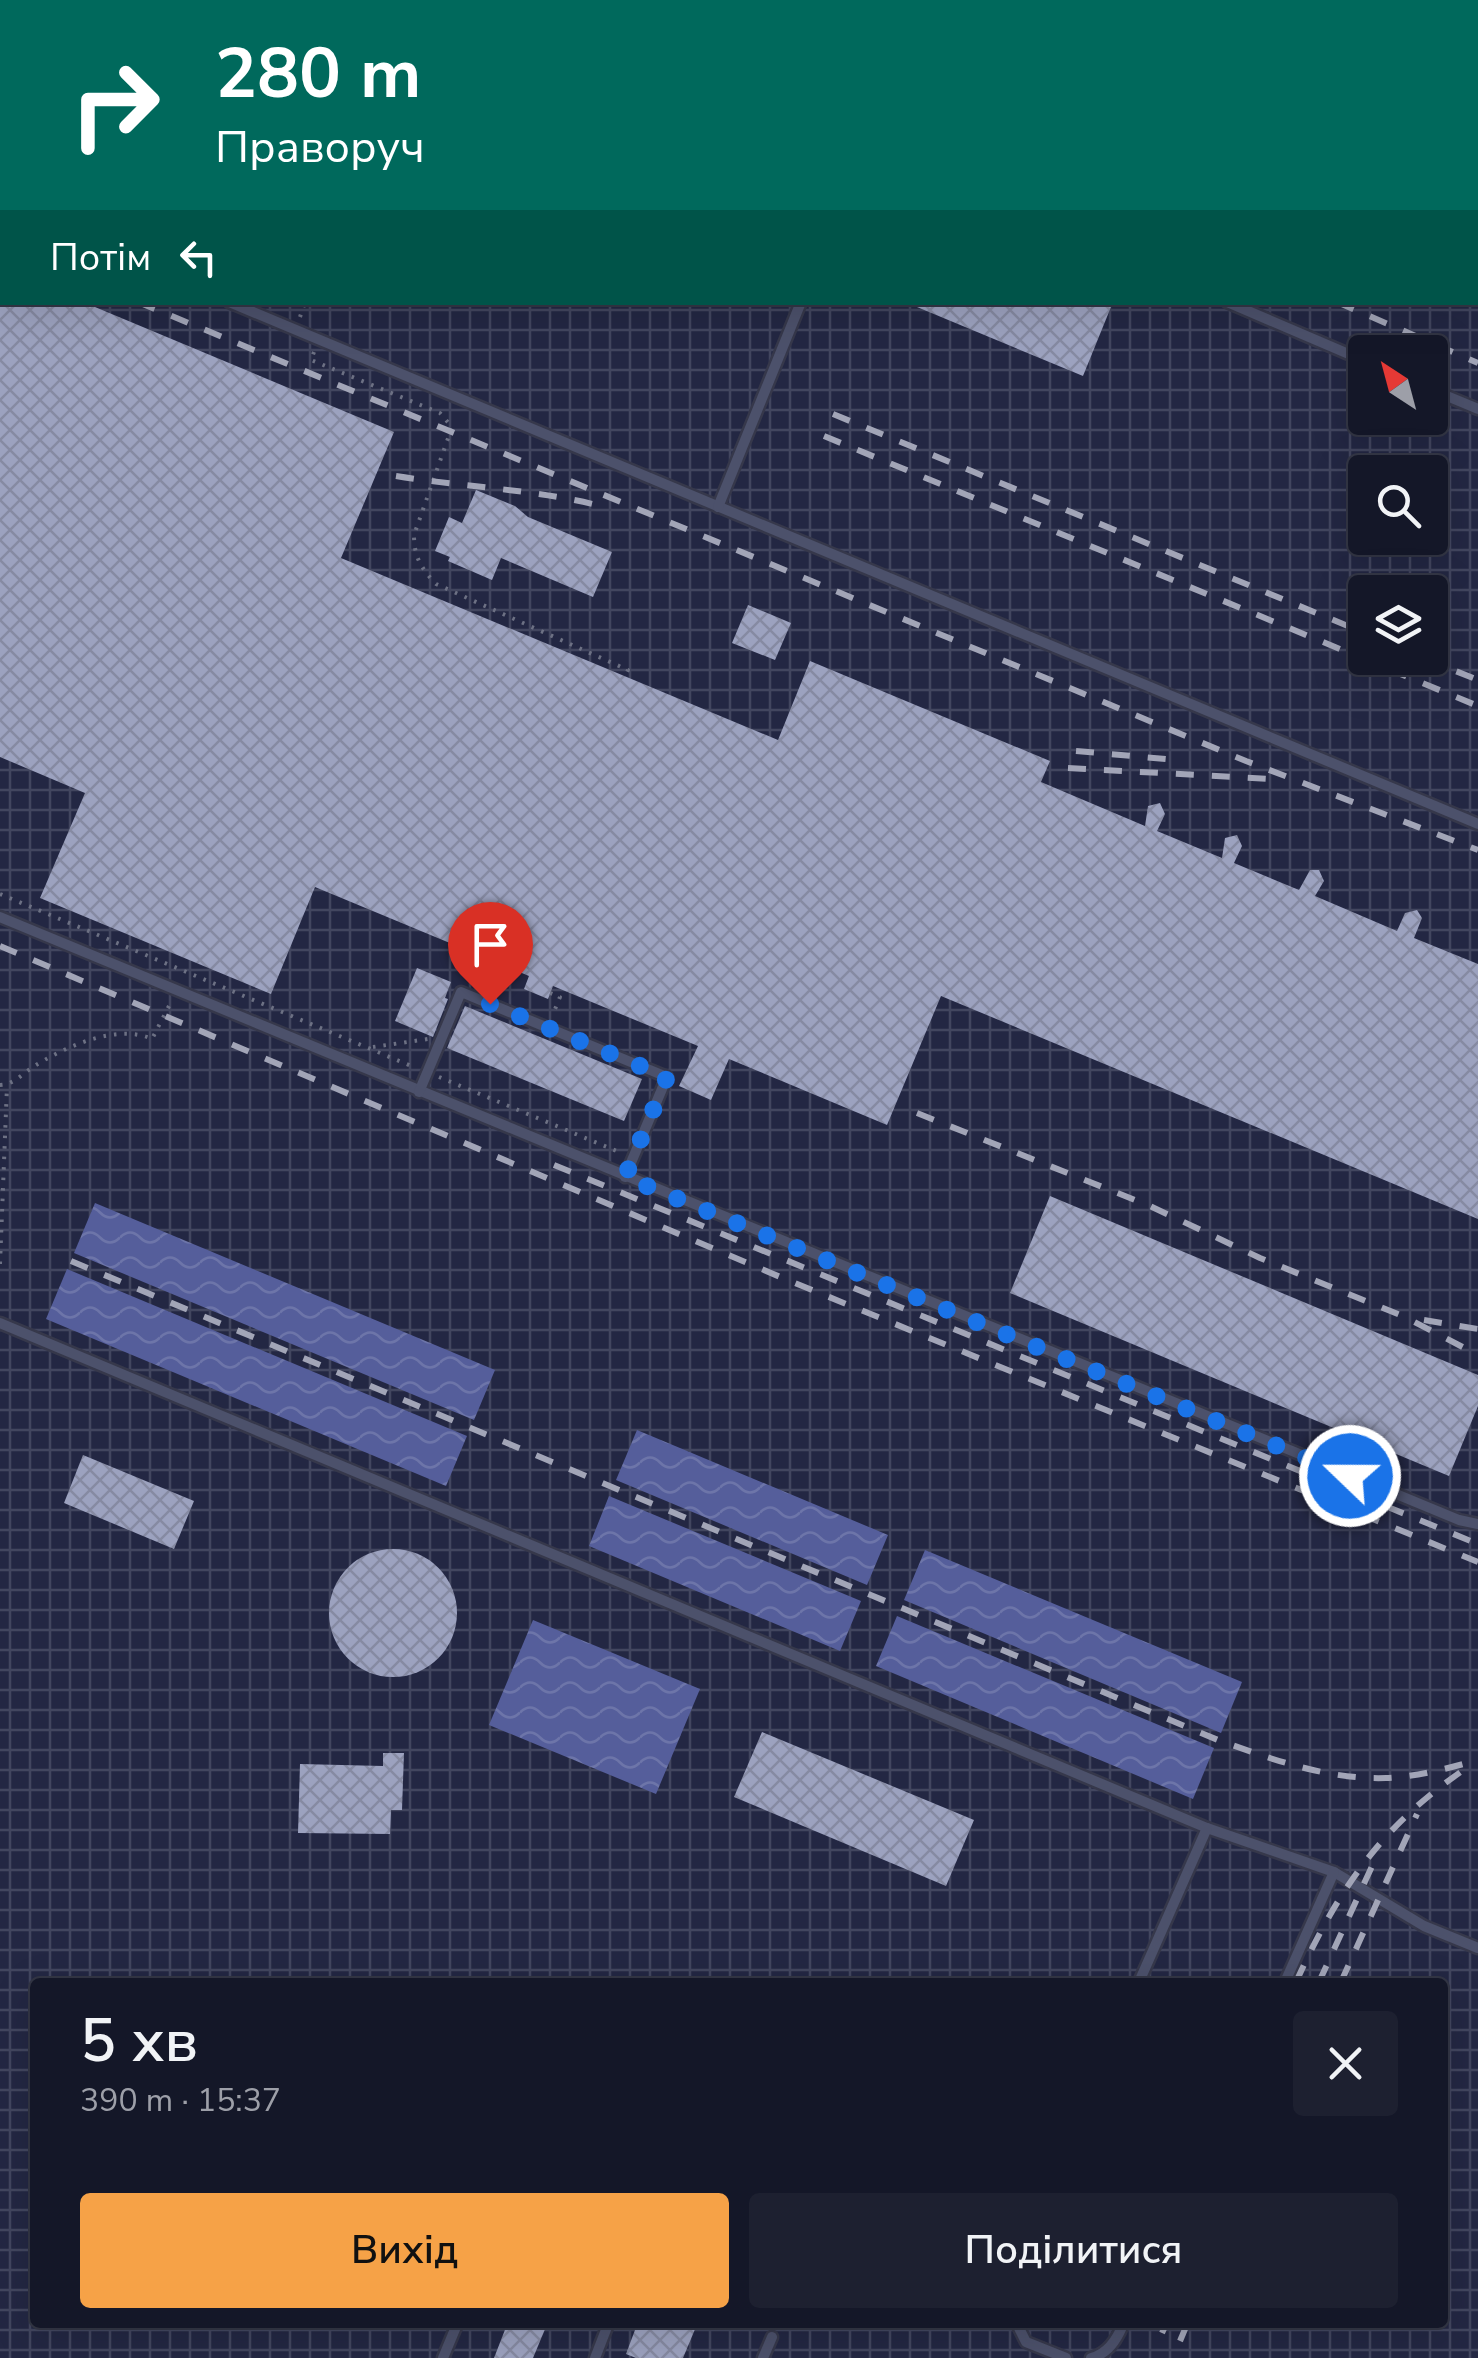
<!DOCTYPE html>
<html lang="uk">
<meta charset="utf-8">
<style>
:root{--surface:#141728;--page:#1d2030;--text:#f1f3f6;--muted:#9d9fa8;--line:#333645;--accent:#f6a247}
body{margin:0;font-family:"Nunito Sans",sans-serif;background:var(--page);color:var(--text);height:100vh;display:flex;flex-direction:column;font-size:38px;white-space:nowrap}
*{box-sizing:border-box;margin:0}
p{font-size:32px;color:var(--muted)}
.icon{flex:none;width:55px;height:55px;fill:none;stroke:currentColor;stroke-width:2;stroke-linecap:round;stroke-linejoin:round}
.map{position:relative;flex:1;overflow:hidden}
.side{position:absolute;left:30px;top:1978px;width:1418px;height:350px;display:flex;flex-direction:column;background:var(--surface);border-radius:10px;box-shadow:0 10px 40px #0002,0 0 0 2px var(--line)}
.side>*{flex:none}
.guide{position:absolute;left:0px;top:0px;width:1480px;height:305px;box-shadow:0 10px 40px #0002,0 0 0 2px var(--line);background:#00695c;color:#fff;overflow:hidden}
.needle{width:65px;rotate:324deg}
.fabs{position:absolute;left:1348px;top:335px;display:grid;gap:20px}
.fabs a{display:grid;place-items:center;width:100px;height:100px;border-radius:10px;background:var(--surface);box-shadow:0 10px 40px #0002,0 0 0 2px var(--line);font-size:50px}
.pin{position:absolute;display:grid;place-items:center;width:85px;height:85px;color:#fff;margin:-102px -42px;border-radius:50% 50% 50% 0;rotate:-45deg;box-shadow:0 0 10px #0007}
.pin .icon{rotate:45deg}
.me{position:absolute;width:110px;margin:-55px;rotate:292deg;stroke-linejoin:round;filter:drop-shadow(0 0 8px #0008)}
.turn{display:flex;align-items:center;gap:35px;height:210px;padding:0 50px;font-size:45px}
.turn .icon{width:130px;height:130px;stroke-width:2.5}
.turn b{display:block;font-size:70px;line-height:85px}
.then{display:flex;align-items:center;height:95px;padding:0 50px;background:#0003;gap:20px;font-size:38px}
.round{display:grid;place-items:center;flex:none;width:105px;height:105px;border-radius:10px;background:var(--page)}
.overview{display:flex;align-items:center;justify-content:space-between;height:170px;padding:0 50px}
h1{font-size:60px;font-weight:600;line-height:75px}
.cta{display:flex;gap:20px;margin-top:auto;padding:20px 50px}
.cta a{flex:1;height:115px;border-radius:10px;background:var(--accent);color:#111;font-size:40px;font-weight:600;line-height:115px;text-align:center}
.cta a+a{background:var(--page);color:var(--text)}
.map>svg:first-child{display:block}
.industrial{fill:url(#industrial-grid);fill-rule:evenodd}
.water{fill:url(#water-waves)}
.building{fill:url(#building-cross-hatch)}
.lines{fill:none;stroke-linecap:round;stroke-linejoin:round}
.service-casing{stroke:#36384b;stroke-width:15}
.path{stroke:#6d7184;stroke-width:4;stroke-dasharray:2.5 8;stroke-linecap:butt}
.service{stroke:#4c516b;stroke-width:10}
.rail{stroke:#a2a5b7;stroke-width:6;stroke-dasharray:18 18;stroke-linecap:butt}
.route{stroke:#1a73e8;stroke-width:18;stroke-dasharray:0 32.4}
</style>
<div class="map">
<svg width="1478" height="2358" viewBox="0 0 1478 2358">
<defs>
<pattern id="industrial-grid" width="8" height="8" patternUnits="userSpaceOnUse" patternTransform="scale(2.5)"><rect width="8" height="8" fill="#232743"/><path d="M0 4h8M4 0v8" fill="none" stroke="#42465f"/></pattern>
<pattern id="water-waves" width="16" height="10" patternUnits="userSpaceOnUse" patternTransform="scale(2.5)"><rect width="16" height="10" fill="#555e9b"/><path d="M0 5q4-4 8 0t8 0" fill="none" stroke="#6d75a9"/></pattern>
<pattern id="building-cross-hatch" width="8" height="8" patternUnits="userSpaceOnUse" patternTransform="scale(2.5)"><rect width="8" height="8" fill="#9ca2bf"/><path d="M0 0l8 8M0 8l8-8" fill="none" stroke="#868aa2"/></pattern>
</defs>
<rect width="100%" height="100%" fill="#1b1f35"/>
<path class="industrial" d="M 0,0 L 1478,0 L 1478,2358 L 0,2358 ZM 2,2 L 1478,2 L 1478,302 L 2,302 ZM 1365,352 L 1430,352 L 1430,418 L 1365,418 ZM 1365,472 L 1430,472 L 1430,538 L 1365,538 ZM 1365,592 L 1430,592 L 1430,658 L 1365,658 ZM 35,1982 L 1442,1982 L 1442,2322 L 35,2322 Z"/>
<g class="water">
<path d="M 95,1203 L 495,1370 L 474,1420 L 74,1253 Z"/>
<path d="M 67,1269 L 467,1436 L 446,1486 L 46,1319 Z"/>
<path d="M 637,1430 L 888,1535 L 867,1585 L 616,1480 Z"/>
<path d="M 609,1496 L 861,1601 L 840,1651 L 589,1546 Z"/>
<path d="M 925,1550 L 1242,1682 L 1221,1733 L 904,1600 Z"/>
<path d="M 897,1616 L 1214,1748 L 1193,1799 L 876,1666 Z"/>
<path d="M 533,1620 L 700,1689 L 656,1794 L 489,1725 Z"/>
</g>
<g class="building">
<path d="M 0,302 L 83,302 L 394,432 L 341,558 L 778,740 L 810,661 L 1050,761 L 1041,782 L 1145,826 L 1148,806 L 1160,803 L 1165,814 L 1157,831 L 1222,858 L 1225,838 L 1237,835 L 1242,846 L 1234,863 L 1299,890 L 1310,870 L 1319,870 L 1324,881 L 1315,896 L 1397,931 L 1405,913 L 1417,910 L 1422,918 L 1414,938 L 1478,964 L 1478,1219 L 941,996 L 887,1125 L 729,1059 L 711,1100 L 679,1086 L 698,1046 L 553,986 L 548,999 L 524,989 L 529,976 L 315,887 L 271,994 L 40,898 L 85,793 L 0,757 Z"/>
<path d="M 905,302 L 1113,302 L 1083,376 Z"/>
<path d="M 476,490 L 515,506 L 528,517 L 612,552 L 593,597 L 501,558 L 492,580 L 448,561 L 450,557 L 435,551 L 449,517 L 462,523 Z"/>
<path d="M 748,605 L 791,623 L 775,660 L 732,643 Z"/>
<path d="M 417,968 L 451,982 L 445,998 L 448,999 L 433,1037 L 395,1021 Z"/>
<path d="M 465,1006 L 642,1079 L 624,1121 L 447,1048 Z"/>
<path d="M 1050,1196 L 1478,1375 L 1478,1406 L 1449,1476 L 1010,1293 Z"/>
<path d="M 83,1455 L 194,1501 L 174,1549 L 64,1503 Z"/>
<circle cx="393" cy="1613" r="64"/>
<path d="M 762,1732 L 974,1820 L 946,1886 L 734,1797 Z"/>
<path d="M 383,1753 L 404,1753 L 402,1810 L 391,1810 L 390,1834 L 298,1833 L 300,1764 L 383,1766 Z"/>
<path d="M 508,2322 L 548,2322 L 533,2358 L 494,2358 Z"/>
<path d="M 638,2322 L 698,2322 L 683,2358 L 636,2358 L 626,2354 Z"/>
</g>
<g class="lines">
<defs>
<g id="service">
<path d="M 514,0 L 520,2"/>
<path d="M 1214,0 L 1220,2"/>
<path d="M 504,2 L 505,0"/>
<path d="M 1004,2 L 1005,0"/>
<path d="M 0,117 L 2,118"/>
<path d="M 0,207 L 2,208"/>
<path d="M 229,302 L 1478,824"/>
<path d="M 1227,302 L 1365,361"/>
<path d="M 1430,389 L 1478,409"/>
<path d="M 718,507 L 801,302"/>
<path d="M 0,917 L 1459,1520 L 1478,1524"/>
<path d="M 419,1092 L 461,992 L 667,1077 L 625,1177"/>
<path d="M 0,1323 L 1207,1828 L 1334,1872 L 1424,1926 L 1478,1948"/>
<path d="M 1139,1982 L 1207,1828"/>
<path d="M 1285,1982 L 1334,1872"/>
<path d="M 1016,2322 L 1026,2342 L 1066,2358"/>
<path d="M 443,2358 L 458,2322"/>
<path d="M 595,2358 L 609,2322"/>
<path d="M 763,2358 L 772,2337"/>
<path d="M 1091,2358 C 1108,2354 1118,2338 1124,2322"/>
</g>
</defs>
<use href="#service" class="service-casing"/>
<g class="path">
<path d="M 250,2 L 251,0"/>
<path d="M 300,317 L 305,302"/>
<path d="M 314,352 L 311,360 L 440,413 L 452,427 L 414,535 C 414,557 421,568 436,584 L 628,670 L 625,676"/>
<path d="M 0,894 L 416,1068"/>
<path d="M 550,993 L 560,997 L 553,1014"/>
<path d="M 373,1047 L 428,1039"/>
<path d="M 439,1077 L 619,1152"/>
<path d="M 0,1085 C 13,1085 22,1074 33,1067 C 64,1047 117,1023 152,1039 L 170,1004"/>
<path d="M 0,1264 L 7,1086"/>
</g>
<use href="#service" class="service"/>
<g class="rail">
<path d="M 0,135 L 2,136"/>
<path d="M 0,245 L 2,246"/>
<path d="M 138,302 L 1246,761 L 1478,850"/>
<path d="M 1337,302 L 1478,363"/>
<path d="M 833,414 L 1365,633"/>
<path d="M 824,436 L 1478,706"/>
<path d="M 396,476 C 463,487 531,489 597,505"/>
<path d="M 1423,658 L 1478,680"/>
<path d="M 1076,751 L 1177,760"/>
<path d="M 1068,768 L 1271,779"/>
<path d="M 0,946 L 785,1279 L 1478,1562"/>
<path d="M 917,1113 L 1150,1206 L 1260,1258 L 1405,1317 L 1478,1355"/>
<path d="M 554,1165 L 1478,1544"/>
<path d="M 71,1261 L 1218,1740 C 1271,1759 1328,1780 1386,1778 C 1416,1777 1449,1768 1478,1760"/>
<path d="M 1424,1320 L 1478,1329"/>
<path d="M 1296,1982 C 1338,1890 1380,1827 1465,1769"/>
<path d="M 1319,1982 L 1373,1864"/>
<path d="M 1341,1982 L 1417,1814"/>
<path d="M 1142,2325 L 1144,2322"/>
<path d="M 1162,2333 L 1167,2322"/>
<path d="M 1180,2341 L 1188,2322"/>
</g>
</g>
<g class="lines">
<path class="route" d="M 490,1004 L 667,1077 L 625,1177 L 1350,1476"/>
</g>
</svg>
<div class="fabs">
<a><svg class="needle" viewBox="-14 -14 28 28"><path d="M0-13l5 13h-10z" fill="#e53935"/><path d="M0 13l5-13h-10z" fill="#9d9fa8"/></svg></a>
<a><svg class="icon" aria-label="search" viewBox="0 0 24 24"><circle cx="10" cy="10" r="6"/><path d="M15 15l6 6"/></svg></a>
<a><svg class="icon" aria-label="layers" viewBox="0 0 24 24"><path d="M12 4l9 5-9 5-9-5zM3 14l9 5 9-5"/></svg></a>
</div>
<div class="pin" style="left:490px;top:1004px;background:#d93025"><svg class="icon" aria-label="arrive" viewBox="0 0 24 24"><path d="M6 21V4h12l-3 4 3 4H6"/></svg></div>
<svg class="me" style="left:1350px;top:1476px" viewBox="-20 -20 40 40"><circle r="17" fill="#1a73e8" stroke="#fff" stroke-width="3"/><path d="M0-11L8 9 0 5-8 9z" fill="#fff"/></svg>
<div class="guide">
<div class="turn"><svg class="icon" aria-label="right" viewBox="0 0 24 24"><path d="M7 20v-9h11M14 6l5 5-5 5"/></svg><div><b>280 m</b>Праворуч</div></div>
<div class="then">Потім<svg class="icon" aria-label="left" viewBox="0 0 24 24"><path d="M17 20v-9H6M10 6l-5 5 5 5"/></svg></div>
</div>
<section class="side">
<div class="overview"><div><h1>5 хв</h1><p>390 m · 15:37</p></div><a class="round"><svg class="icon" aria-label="close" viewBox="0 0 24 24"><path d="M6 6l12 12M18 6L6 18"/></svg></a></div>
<div class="cta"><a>Вихід</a><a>Поділитися</a></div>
</section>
</div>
